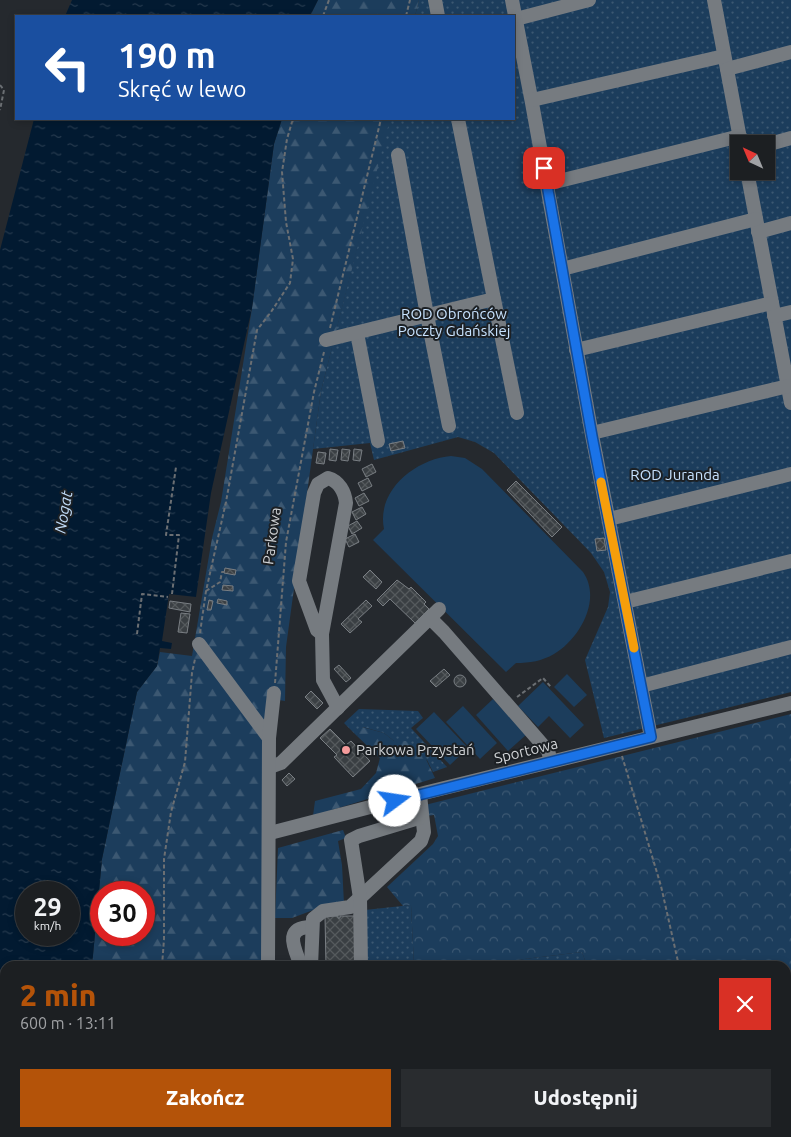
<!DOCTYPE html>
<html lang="pl">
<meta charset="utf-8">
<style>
:root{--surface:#1c1f22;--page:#292c2f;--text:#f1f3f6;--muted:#a0a2a5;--line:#3a3d40;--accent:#b45309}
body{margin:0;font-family:Ubuntu,sans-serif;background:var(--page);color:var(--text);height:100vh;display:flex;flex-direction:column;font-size:19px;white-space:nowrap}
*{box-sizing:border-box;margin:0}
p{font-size:16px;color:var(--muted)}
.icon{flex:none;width:28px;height:28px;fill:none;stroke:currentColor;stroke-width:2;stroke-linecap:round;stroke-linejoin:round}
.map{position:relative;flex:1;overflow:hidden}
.drawer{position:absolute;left:0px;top:961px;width:791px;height:176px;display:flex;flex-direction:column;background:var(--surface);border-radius:15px 15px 0 0;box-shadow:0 2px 8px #0003,0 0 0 1px var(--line)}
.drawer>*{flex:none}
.guide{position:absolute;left:15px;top:15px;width:500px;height:105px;border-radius:0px;box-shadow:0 2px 8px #0003,0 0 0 1px var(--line);background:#1a4fa0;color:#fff;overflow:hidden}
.needle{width:32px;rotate:316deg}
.tools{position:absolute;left:730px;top:135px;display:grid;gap:10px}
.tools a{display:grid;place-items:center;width:45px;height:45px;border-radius:0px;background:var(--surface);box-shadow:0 2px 8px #0003,0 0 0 1px var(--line);font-size:25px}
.speed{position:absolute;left:15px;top:881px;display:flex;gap:10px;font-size:25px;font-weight:700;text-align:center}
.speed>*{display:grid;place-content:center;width:65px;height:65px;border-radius:50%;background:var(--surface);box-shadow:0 2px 8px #0003,0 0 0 1px var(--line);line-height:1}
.speed small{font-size:12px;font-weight:400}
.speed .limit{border:8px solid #d22;background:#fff;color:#111}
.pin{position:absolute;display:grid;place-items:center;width:42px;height:42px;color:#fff;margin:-21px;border-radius:10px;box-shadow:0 2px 8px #0006}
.me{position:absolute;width:55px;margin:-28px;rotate:76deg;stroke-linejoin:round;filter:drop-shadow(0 0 4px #0008)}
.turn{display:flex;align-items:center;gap:18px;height:105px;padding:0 20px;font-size:22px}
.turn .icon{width:65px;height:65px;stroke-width:2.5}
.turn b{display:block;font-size:35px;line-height:42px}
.round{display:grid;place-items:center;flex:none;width:52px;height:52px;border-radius:0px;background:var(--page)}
.overview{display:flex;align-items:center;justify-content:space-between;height:85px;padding:0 20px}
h1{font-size:30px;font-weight:800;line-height:38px;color:var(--accent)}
.button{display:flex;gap:10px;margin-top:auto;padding:10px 20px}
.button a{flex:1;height:58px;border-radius:0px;background:var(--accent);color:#fff;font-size:20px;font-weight:800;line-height:58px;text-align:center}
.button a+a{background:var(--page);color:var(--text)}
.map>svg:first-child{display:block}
.grass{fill:url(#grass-dots);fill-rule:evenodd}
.forest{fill:url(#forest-firs);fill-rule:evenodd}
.park{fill:url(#park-crowns)}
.pitch{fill:#1c3d5c}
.water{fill:url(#water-ripples);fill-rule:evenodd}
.building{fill:url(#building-cross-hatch);stroke:#797e83}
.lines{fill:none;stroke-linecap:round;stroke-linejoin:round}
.path{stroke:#6b6f73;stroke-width:2;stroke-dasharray:4 2.5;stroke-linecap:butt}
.minor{stroke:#767b80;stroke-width:14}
.route-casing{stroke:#114b97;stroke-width:12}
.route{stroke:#1a73e8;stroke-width:9}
.slow{stroke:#f59e0b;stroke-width:9}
.poi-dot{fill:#f59b9b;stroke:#1c2024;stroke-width:2}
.labels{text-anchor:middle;stroke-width:4;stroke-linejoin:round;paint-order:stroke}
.park-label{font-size:15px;fill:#c7e2fe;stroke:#1c2024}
.street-label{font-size:15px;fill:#cfd2d5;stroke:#1c2024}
.poi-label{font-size:15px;fill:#cfd2d5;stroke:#1c2024;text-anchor:start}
.water-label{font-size:16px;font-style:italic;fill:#c2ddf9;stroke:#1c2024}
</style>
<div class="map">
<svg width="791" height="1137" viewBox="0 0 791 1137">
<defs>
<pattern id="grass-dots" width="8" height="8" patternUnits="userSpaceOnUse" patternTransform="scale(1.25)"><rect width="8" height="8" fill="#1c3d5c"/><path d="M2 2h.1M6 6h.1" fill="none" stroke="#3c5872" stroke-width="1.8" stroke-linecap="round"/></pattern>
<pattern id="forest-firs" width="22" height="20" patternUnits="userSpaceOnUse" patternTransform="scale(1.25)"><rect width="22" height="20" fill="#1c3d5c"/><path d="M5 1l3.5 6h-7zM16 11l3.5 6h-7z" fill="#3c5872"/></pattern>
<pattern id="park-crowns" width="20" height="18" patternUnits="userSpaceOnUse" patternTransform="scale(1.25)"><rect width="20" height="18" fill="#1c3d5c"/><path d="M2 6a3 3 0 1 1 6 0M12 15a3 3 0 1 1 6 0" fill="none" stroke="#3c5872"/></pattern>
<pattern id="water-ripples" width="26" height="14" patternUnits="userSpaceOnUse" patternTransform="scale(1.25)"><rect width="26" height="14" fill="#021a31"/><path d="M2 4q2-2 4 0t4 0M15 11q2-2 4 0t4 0" fill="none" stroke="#263a4e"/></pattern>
<pattern id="building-cross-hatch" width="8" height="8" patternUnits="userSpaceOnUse" patternTransform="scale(1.25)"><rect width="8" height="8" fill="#3a3f43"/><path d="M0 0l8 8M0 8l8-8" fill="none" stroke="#555a5d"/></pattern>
</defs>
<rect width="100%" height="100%" fill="#25292e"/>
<g class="grass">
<path d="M 419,0 L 791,0 L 791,692 L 604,738 L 585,660 L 608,607 L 610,592 L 604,572 L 591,553 L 494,453 L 475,442 L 458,437 L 374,460 L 370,443 L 313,449 L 321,391 L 389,119 L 514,119 L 514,16 L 415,16 ZM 739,144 L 766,144 L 766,171 L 739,171 Z"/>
<path d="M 359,709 L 418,711 L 423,718 L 411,728 L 447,767 L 433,772 L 427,760 L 394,741 L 384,733 L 363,727 L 357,736 L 344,723 Z"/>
<path d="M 411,905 L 414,965 L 443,963 L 445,966 L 366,966 L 365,910 Z"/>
<path d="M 582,952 L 587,966 L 468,966 Z"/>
<path d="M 365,1132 L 596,1133 L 596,1137 L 365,1137 Z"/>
</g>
<g class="forest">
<path d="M 318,0 L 419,0 L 415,16 L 310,16 Z"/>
<path d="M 282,119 L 390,119 L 321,391 L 286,647 L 285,701 L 267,698 L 268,966 L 92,966 L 102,859 L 137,692 L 157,666 L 160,652 L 192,656 L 212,538 L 221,502 L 252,308 L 274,144 ZM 101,892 L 144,892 L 144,935 L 101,935 Z"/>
<path d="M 362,727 L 384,733 L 394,741 L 406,741 L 424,755 L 435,778 L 313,816 L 315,801 L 361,789 L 376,773 L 380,758 L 357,736 Z"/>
<path d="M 343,830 L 346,838 L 338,841 L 342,865 L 344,904 L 324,906 L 292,918 L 275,918 L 278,848 Z"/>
<path d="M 79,1132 L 274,1132 L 275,1137 L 79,1137 Z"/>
</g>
<path class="park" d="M 791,714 L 791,1137 L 596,1137 L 596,1132 L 786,1132 L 786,966 L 587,966 L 582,952 L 468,966 L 445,966 L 443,963 L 414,965 L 411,905 L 403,906 L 387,887 L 433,844 L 438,836 L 434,815 L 427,816 L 425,805 Z"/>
<g class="pitch">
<path d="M 451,456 L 465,458 L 482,469 L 583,572 C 602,599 580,639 554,654 C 542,661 530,663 516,663 L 506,672 L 373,540 L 384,529 C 376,490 416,459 451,456 Z"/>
<path d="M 567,674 L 587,695 L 574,707 L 554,687 Z"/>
<path d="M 543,682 L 584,725 L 570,738 L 549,716 L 538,727 L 518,706 Z"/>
<path d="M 493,699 L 526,735 L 508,751 L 476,715 Z"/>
<path d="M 463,706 L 497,743 L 480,759 L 446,722 Z"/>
<path d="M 434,712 L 468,748 L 450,765 L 416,729 Z"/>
</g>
<g class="water">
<path d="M 72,0 L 318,0 L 310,16 L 65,16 Z"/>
<path d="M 34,119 L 282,119 L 274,144 L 252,308 L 211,493 L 196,597 L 169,594 L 162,641 L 172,643 L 171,649 L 160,648 L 157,666 L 137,692 L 102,859 L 92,966 L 5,966 L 5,1132 L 79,1133 L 79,1137 L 0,1137 L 0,250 ZM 26,892 L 69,892 L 69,935 L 26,935 Z"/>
</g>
<g class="building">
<path d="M 403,441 L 405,448 L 391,451 L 389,444 Z"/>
<path d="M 330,449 L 338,450 L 336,461 L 329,460 Z"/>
<path d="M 342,449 L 350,450 L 348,461 L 341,460 Z"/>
<path d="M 354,449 L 362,450 L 360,461 L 353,460 Z"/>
<path d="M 318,452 L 326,453 L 324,464 L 316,463 Z"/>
<path d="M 372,464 L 376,472 L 366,477 L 362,469 Z"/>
<path d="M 368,478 L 372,486 L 362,491 L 358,483 Z"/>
<path d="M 516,481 L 562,527 L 552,537 L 507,490 Z"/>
<path d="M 364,493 L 369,501 L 359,506 L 355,498 Z"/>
<path d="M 362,507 L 366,514 L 356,520 L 352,512 Z"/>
<path d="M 357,521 L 362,528 L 352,534 L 348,526 Z"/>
<path d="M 355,534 L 359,542 L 349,547 L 345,539 Z"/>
<path d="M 604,538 L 606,550 L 597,551 L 595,539 Z"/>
<path d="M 225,568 L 236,570 L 235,575 L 224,573 Z"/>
<path d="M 370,570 L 382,582 L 376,589 L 363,577 Z"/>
<path d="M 397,580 L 409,589 L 411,587 L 426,602 L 424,604 L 429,609 L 415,623 L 390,599 L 383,606 L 377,600 Z"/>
<path d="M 223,585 L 233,586 L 233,591 L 222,590 Z"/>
<path d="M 218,599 L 227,601 L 227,605 L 217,603 Z"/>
<path d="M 209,600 L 213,601 L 211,610 L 207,610 Z"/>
<path d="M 366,600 L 372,606 L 358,619 L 362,622 L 350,633 L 341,624 Z"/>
<path d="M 170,601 L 191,604 L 190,612 L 169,608 Z"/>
<path d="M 181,613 L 190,614 L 187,633 L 178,632 Z"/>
<path d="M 339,665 L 351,678 L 346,682 L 334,669 Z"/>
<path d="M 444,669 L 450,675 L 436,687 L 430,681 Z"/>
<circle cx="460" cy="681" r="6"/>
<path d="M 311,691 L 323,703 L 317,709 L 305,697 Z"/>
<path d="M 330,729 L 346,745 L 351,741 L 370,761 L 353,777 L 334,757 L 337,755 L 320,738 Z"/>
<path d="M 289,773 L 295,779 L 287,786 L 282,780 Z"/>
<path d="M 325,916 L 338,916 L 338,918 L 340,918 L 340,916 L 356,916 L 358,966 L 326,966 Z"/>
<path d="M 171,1132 L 179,1132 L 180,1137 L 171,1137 Z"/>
</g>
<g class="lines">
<g class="path">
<path d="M 323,16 L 329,0"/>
<path d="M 406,16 L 410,0"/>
<path d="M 0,85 L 4,90 L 0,110"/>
<path d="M 330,328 L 381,119"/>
<path d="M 206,591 L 220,582 L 222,572 L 224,572"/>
<path d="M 172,594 L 179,535 L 166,535 L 176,467"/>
<path d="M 200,633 L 206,591 L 226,502 L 257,330 L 271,312 L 290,283 L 293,259 L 286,222 L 282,172 L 287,139 L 292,122 L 297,119"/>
<path d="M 137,634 L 142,594 L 168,597"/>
<path d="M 275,683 L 286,542 L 314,392 L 324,352"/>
<path d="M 517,697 L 543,678 L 551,687"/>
<path d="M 622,756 L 661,886 L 679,966"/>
<path d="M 162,966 L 164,939 L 164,859 L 171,812 L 185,762 L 192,673 L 195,659"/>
<path d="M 786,1085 L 791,1088"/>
<path d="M 719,1132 L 720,1137"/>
<path d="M 147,1137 L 148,1132"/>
</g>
<g class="minor">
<path d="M 435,0 L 438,16"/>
<path d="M 512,0 L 532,103 L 592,435 L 651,737"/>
<path d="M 714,0 L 741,144"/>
<path d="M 516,19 L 589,0"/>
<path d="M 727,69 L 791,52"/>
<path d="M 532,100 L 724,56"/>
<path d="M 766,145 L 791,138"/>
<path d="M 398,155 L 427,315 L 449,426"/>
<path d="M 747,171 L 791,403"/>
<path d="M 547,184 L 740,136"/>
<path d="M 758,232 L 791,223"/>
<path d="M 562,269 L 756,219"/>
<path d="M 494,299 L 517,413"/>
<path d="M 774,316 L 791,312"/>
<path d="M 357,333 L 378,441"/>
<path d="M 326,340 L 494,299 L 458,119"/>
<path d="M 576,350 L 772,303"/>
<path d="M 592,433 L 788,386"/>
<path d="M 609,519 L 791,474"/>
<path d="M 625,602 L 791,561"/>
<path d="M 430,618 L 444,632 L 548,751 L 551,761"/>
<path d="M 322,634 L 317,630 L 299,581 L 314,493 L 318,484 L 328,478 C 339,481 345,492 346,503 L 322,634 L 323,680 L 338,708"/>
<path d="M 199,644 L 269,738"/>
<path d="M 641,686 L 791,647"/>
<path d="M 270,767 L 281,763 L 439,609"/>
<path d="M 270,833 L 428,792 L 791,703"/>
<path d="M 268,966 L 269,738 L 274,693"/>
<path d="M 301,966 C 295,949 282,927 312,927"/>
<path d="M 311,966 L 313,919 L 323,911 L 350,907 L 421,841 L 424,832 L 420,795"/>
<path d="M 361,966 L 360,898 L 351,840 L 359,836 L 422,817"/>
<path d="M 274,1132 L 275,1137"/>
<path d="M 504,1137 L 506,1132"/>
</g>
</g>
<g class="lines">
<defs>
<path id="route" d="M 395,801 L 651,737 L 592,436 L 544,168"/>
</defs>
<use href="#route" class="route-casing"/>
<use href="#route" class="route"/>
<path class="slow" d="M 601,482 L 634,648"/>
</g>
<circle class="poi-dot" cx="346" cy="750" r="5"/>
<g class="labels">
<g class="park-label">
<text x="454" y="319">ROD Obrońców<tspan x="454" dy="17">Poczty Gdańskiej</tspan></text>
<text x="675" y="480">ROD Juranda</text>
</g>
<g class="street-label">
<text transform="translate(272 536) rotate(-82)" y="5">Parkowa</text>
<text transform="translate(526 751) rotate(-14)" y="5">Sportowa</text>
</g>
<g class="poi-label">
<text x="356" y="755">Parkowa Przystań</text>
</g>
<g class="water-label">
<text transform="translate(63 512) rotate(-80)" y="6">Nogat</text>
</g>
</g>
</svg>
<div class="tools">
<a><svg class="needle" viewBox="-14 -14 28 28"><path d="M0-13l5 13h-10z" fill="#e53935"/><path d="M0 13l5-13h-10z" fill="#a0a2a5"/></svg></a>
</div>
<div class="speed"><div>29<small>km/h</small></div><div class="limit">30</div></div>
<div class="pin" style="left:544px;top:168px;background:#d93025"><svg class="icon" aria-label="arrive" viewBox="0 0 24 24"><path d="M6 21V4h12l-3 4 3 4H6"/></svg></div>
<svg class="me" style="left:395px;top:801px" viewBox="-20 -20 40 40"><circle r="19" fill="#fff"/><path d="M0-13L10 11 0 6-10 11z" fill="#1a73e8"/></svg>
<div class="guide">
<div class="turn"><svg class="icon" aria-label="left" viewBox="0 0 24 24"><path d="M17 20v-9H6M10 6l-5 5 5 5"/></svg><div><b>190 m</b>Skręć w lewo</div></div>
</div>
<section class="drawer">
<div class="overview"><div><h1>2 min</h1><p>600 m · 13:11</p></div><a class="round" style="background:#d93025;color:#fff"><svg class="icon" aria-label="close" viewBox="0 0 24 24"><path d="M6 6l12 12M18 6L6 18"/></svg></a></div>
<div class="button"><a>Zakończ</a><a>Udostępnij</a></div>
</section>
</div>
